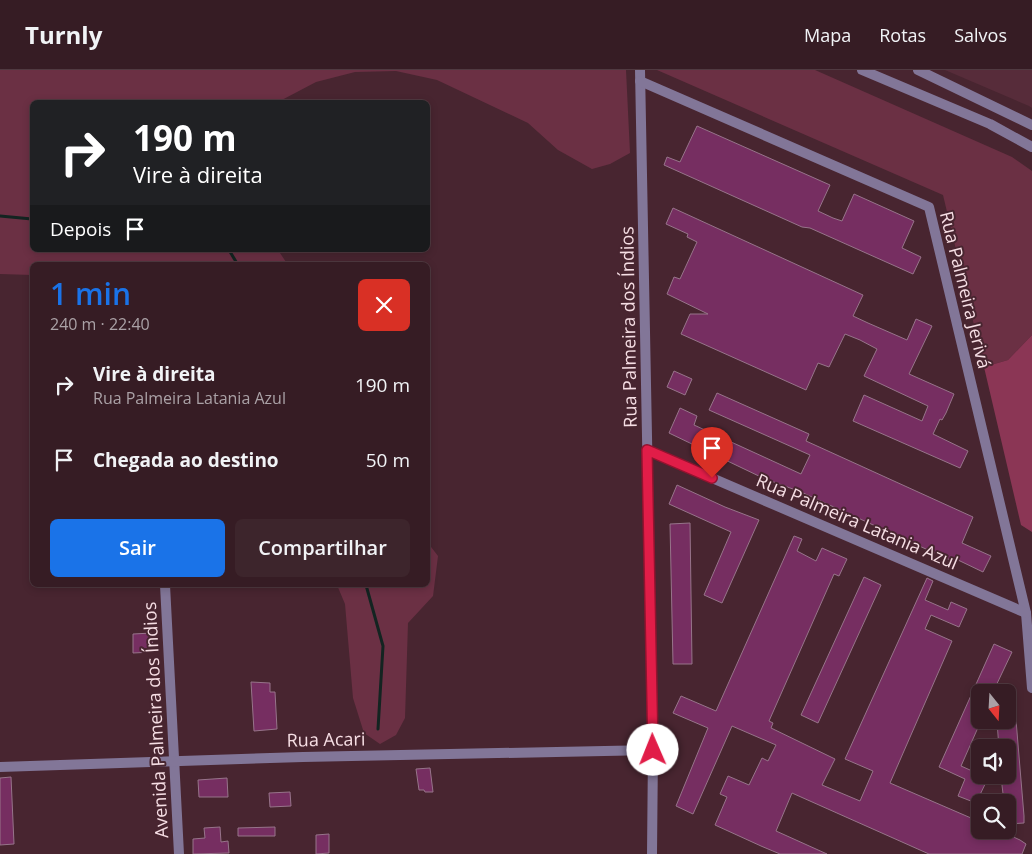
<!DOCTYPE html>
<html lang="pt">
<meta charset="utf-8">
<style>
:root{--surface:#361c24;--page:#3d252c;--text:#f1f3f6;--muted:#aaa1a6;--line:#503a41;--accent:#1a73e8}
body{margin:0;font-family:"Open Sans",sans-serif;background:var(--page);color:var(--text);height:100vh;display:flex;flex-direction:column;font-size:19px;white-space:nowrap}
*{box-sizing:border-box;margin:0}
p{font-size:16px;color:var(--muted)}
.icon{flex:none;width:28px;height:28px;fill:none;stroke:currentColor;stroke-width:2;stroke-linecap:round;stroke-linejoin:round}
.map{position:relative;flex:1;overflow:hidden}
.sheet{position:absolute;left:30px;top:192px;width:400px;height:325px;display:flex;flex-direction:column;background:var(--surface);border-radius:8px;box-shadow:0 2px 8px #0003,0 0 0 1px var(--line)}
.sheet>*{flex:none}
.banner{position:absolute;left:30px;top:30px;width:400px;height:152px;border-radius:8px;box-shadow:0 2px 8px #0003,0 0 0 1px var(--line);background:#202124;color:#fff;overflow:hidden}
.needle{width:32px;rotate:162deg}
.fabs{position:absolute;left:971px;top:614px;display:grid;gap:10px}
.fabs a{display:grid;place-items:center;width:45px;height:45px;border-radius:8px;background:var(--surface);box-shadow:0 2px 8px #0003,0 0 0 1px var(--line);font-size:25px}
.pin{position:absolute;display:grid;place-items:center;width:42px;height:42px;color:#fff;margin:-51px -21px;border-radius:50% 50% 50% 0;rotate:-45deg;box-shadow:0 0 5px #0007}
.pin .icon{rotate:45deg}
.me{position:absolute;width:55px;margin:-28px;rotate:359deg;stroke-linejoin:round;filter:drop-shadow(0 0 4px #0008)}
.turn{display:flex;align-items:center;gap:18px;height:105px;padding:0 20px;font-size:22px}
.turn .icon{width:65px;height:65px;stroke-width:2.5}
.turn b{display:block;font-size:35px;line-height:42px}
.then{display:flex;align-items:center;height:48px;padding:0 20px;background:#0003;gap:10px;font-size:19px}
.round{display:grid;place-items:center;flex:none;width:52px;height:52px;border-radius:8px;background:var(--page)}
.summary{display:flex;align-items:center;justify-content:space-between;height:85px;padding:0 20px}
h1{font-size:30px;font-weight:600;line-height:38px;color:var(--accent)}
.action{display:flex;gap:10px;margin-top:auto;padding:10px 20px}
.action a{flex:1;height:58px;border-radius:8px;background:var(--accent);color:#fff;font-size:20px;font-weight:600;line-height:58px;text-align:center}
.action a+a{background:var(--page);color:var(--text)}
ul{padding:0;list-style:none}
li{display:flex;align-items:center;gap:15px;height:75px;padding:0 20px}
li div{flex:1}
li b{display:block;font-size:19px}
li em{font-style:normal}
header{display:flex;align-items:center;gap:30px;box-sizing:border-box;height:70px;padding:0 25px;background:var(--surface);border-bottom:1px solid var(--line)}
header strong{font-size:24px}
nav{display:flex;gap:28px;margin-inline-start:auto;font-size:18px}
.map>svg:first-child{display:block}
.built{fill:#572c3a}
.green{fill:#6b3044}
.forest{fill:#8b3655}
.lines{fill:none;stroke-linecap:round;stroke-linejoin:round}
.stream{stroke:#132421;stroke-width:3}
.building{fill:#762e61;stroke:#97748a}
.street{stroke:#827698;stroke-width:10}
.route-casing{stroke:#92132f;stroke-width:12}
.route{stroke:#e11d48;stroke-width:9}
.labels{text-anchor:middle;stroke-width:4;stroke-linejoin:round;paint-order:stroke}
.street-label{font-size:18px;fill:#f6dee4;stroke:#482530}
</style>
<header>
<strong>Turnly</strong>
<nav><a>Mapa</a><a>Rotas</a><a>Salvos</a></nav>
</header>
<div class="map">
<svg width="1032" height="784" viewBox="0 0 1032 784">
<rect width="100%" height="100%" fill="#482530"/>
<path class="built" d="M 945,0 L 1032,0 L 1032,38 L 1029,36 Z"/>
<g class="green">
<path d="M 0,0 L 626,0 L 630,83 L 610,94 L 592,99 L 558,80 L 528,53 L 437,10 L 396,1 L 355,2 L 316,12 L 278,32 L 32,32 L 32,180 L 278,180 L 288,195 L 32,195 L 32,205 L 0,204 Z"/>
<path d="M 657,0 L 815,0 L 1012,87 L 1032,101 L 1032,265 L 1008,290 L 984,297 L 943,125 Z"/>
<path d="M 428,473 L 438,486 L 433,526 L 408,553 L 405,648 L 396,665 L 380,674 L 364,663 L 353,628 L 345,534 L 337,515 L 428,515 Z"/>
</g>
<path class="forest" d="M 1032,265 L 1032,462 L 1021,455 L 984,297 L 1008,290 Z"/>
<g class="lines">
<g class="stream">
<path d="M 0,146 L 32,149"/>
<path d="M 229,180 L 238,195"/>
<path d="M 366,515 L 383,576 L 378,659"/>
</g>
</g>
<g class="building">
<path d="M 697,56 L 830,115 L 818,141 L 833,148 L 842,151 L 854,124 L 914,151 L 902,178 L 921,187 L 913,204 L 810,158 L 802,157 L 664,95 L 667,87 L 680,92 Z"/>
<path d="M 673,138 L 863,225 L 853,246 L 868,253 L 907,270 L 916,249 L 932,256 L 909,304 L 954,324 L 946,343 L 942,350 L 940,349 L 933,364 L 968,381 L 960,398 L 853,351 L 864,325 L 922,351 L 928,336 L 864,306 L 877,279 L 860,270 L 845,264 L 829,297 L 818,293 L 806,320 L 681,264 L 690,244 L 708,244 L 667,224 L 674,207 L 680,209 L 697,172 L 687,167 L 688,164 L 666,154 Z"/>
<path d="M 674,301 L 692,309 L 685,325 L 667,317 Z"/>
<path d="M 717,323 L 809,364 L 806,371 L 973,447 L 962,473 L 991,486 L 983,502 L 958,490 L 957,492 L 950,490 L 801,422 L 763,408 L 669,363 L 680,338 L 697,346 L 694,355 L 801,404 L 810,385 L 709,340 Z"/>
<path d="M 677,415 L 725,437 L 759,450 L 722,533 L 704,525 L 731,462 L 669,434 Z"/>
<path d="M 690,453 L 692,594 L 673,594 L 670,454 Z"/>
<path d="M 794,466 L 802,469 L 797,481 L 816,491 L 822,478 L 847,489 L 839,506 L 834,504 L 769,651 L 773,653 L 771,658 L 835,689 L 822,715 L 860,731 L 873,701 L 845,689 L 927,508 L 933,511 L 925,530 L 948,540 L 951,532 L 967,539 L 959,557 L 931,545 L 925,559 L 952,571 L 890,713 L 971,748 L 975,751 L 973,755 L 980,758 L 980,760 L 998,760 L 1020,770 L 1026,774 L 1022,784 L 929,784 L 792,723 L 776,761 L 827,784 L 780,784 L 761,776 L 715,755 L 727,727 L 720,724 L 728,706 L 749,715 L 762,688 L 768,691 L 776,675 L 732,656 L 693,744 L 676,736 L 708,658 L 673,643 L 681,626 L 716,641 Z"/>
<path d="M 864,507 L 881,515 L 818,653 L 801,645 Z"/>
<path d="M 152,563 L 153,582 L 133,583 L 133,564 Z"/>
<path d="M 994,574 L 1012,582 L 993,622 L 980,622 L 980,653 L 961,696 L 988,708 L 976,733 L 958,726 L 965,709 L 939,697 Z"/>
<path d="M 251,612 L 270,613 L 270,622 L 275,622 L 277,659 L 254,661 Z"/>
<path d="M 1016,650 L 1024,746 L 1024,753 L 1008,754 L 1008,732 L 1004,732 L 1001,707 L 1008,705 L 1008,678 L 999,678 L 997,652 Z"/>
<path d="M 430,698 L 433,722 L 425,722 L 424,720 L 419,720 L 416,699 Z"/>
<path d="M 11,707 L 14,774 L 0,775 L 0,708 Z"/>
<path d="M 227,708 L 228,727 L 199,727 L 198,710 Z"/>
<path d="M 290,722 L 291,736 L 270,737 L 269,723 Z"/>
<path d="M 220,757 L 221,772 L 228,771 L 229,783 L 193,784 L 193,769 L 205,768 L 204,758 Z"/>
<path d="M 275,757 L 275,766 L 238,766 L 238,758 Z"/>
<path d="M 329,764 L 329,783 L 316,784 L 316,765 Z"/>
</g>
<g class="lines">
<g class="street">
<path d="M 640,0 L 653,680 L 652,784"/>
<path d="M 862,0 L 990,54 L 1032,77"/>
<path d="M 918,0 L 1032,55"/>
<path d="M 640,11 L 929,137 L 1026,543 L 1032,618"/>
<path d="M 647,380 L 1026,543"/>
<path d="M 165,515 L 179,784"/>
<path d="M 0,697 L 303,687 L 653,680"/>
</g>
</g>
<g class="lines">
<defs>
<path id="route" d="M 653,680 L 647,380 L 712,408"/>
</defs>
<use href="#route" class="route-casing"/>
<use href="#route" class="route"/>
</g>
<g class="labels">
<g class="street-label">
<text transform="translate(965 220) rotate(76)" y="6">Rua Palmeira Jerivá</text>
<text transform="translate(629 257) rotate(-91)" y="6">Rua Palmeira dos Índios</text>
<text transform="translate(857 452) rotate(23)" y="6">Rua Palmeira Latania Azul</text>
<text transform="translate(156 650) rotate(-93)" y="6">Avenida Palmeira dos Índios</text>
<text transform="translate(326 670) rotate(-1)" y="6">Rua Acari</text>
</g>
</g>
</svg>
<div class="fabs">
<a><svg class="needle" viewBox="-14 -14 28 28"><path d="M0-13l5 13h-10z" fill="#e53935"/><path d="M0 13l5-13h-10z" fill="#aaa1a6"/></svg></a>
<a><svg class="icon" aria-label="sound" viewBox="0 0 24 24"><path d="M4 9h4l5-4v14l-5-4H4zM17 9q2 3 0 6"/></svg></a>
<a><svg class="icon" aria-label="search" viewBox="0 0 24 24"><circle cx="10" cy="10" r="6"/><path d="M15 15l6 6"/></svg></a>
</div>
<div class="pin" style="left:712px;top:408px;background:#d93025"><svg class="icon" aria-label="arrive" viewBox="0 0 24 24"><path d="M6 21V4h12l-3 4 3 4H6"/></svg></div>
<svg class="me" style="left:653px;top:680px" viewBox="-20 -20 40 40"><circle r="19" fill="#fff"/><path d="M0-13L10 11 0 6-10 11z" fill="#e11d48"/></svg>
<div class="banner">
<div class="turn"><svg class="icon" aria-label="right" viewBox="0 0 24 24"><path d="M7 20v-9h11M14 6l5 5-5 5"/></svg><div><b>190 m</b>Vire à direita</div></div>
<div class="then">Depois<svg class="icon" aria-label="arrive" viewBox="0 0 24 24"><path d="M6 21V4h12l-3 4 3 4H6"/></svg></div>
</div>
<section class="sheet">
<div class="summary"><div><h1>1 min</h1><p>240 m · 22:40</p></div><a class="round" style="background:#d93025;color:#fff"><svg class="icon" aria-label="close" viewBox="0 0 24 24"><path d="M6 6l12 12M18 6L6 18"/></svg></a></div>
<ul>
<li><svg class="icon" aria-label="right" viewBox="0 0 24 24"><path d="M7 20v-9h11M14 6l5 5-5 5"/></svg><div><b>Vire à direita</b><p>Rua Palmeira Latania Azul</p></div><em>190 m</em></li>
<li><svg class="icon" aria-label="arrive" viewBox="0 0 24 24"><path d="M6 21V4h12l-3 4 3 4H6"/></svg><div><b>Chegada ao destino</b></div><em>50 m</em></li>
</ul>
<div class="action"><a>Sair</a><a>Compartilhar</a></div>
</section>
</div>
